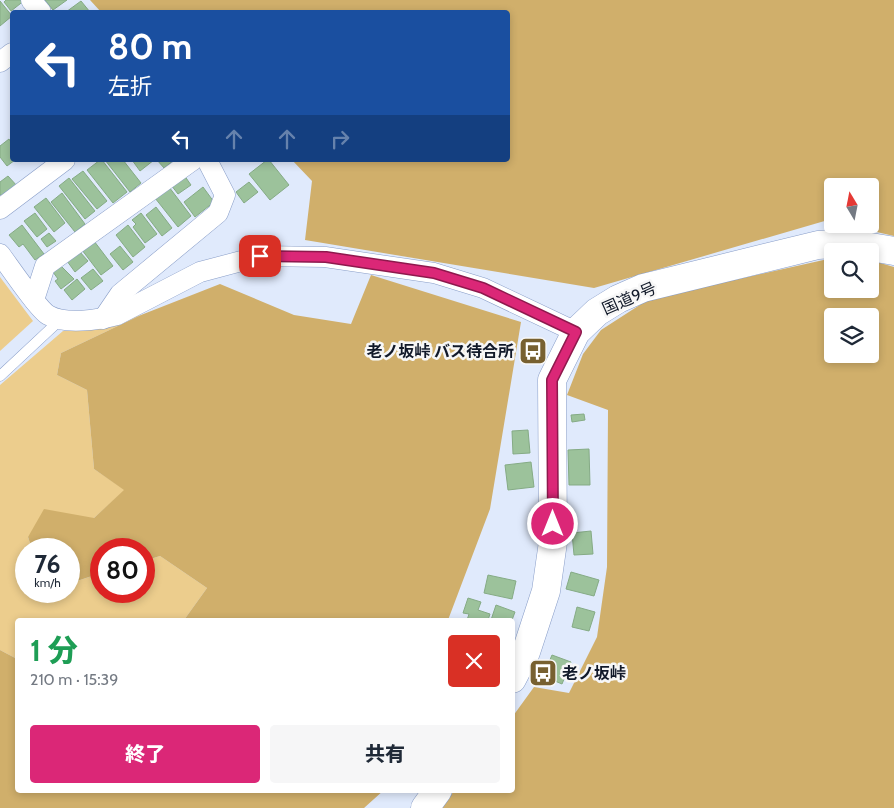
<!DOCTYPE html>
<html lang="ja">
<meta charset="utf-8">
<style>
:root{--surface:#fff;--page:#f6f6f7;--text:#1f2937;--muted:#747a83;--accent:#db2777}
body{margin:0;font-family:Cabin,"Noto Sans JP",sans-serif;background:var(--page);color:var(--text);height:100vh;display:flex;flex-direction:column;font-size:19px;white-space:nowrap}
*{box-sizing:border-box;margin:0}
p{font-size:16px;color:var(--muted)}
.icon{flex:none;width:28px;height:28px;fill:none;stroke:currentColor;stroke-width:2;stroke-linecap:round;stroke-linejoin:round}
.map{position:relative;flex:1;overflow:hidden}
.sheet{position:absolute;left:15px;top:618px;width:500px;height:175px;display:flex;flex-direction:column;background:var(--surface);border-radius:5px;box-shadow:0 2px 8px #0003}
.sheet>*{flex:none}
.top-card{position:absolute;left:10px;top:10px;width:500px;height:152px;border-radius:5px;box-shadow:0 2px 8px #0003;background:#1a4fa0;color:#fff;overflow:hidden}
.needle{width:32px;rotate:350deg}
.tools{position:absolute;left:824px;top:178px;display:grid;gap:10px}
.tools a{display:grid;place-items:center;width:55px;height:55px;border-radius:5px;background:var(--surface);box-shadow:0 2px 8px #0003;font-size:25px}
.speed{position:absolute;left:15px;top:538px;display:flex;gap:10px;font-size:25px;font-weight:700;text-align:center}
.speed>*{display:grid;place-content:center;width:65px;height:65px;border-radius:50%;background:var(--surface);box-shadow:0 2px 8px #0003;line-height:1}
.speed small{font-size:12px;font-weight:400}
.speed .limit{border:8px solid #d22;background:#fff;color:#111}
.pin{position:absolute;display:grid;place-items:center;width:42px;height:42px;color:#fff;margin:-21px;border-radius:10px;box-shadow:0 2px 8px #0006}
.me{position:absolute;width:55px;margin:-28px;rotate:0deg;stroke-linejoin:round;filter:drop-shadow(0 0 4px #0008)}
.turn{display:flex;align-items:center;gap:18px;height:105px;padding:0 15px;font-size:22px}
.turn .icon{width:65px;height:65px;stroke-width:2.5}
.turn b{display:block;font-size:35px;line-height:42px}
.lanes{display:flex;align-items:center;height:48px;padding:0 15px;background:#0003;justify-content:center;gap:25px;direction:ltr}
.lanes .off{opacity:.35}
.round{display:grid;place-items:center;flex:none;width:52px;height:52px;border-radius:5px;background:var(--page)}
.headline{display:flex;align-items:center;justify-content:space-between;height:85px;padding:0 15px}
h1{font-size:30px;font-weight:800;line-height:38px;color:#1e9e55}
.action{display:flex;gap:10px;margin-top:auto;padding:10px 15px}
.action a{flex:1;height:58px;border-radius:5px;background:var(--accent);color:#fff;font-size:20px;font-weight:800;line-height:58px;text-align:center}
.action a+a{background:var(--page);color:var(--text)}
.map>svg:first-child{display:block}
.green{fill:#eccd8d}
.forest{fill:#d0af6b;fill-rule:evenodd}
.building{fill:#9cc29b;stroke:#85ab85}
.lines{fill:none;stroke-linecap:round;stroke-linejoin:round}
.lane-casing{stroke:#889dc8;stroke-width:11}
.street-casing{stroke:#889dc8;stroke-width:21}
.highway-casing{stroke:#889dc8;stroke-width:29}
.lane{stroke:#fff;stroke-width:10}
.street{stroke:#fff;stroke-width:20}
.highway{stroke:#fff;stroke-width:28}
.route-casing{stroke:#8e194d;stroke-width:12}
.route{stroke:#db2777;stroke-width:9}
.labels{text-anchor:middle;stroke-width:5;stroke-linejoin:round;paint-order:stroke}
.street-label{font-size:16px;fill:#111929;stroke:#f7f7f7}
.poi-label{font-size:16px;font-weight:bold;fill:#111929;stroke:#f7f7f7;text-anchor:end}
</style>
<div class="map">
<svg width="894" height="808" viewBox="0 0 894 808">
<rect width="100%" height="100%" fill="#e0eafc"/>
<g class="green">
<path d="M 0,277 L 33,321 L 0,351 Z"/>
<path d="M 141,315 L 61,353 L 57,375 L 87,390 L 94,469 L 125,490 L 94,518 L 28,537 L 32,549 L 26,549 L 26,591 L 69,591 L 69,582 L 77,581 L 101,573 L 101,591 L 144,591 L 144,561 L 160,556 L 207,588 L 184,620 L 18,620 L 17,659 L 0,650 L 0,385 L 63,331 L 99,326 Z"/>
</g>
<g class="forest">
<path d="M 90,0 L 894,0 L 894,236 L 842,224 L 870,224 L 870,186 L 832,186 L 832,221 L 828,220 L 594,288 L 305,240 L 312,181 L 292,160 L 508,160 L 508,12 L 101,12 Z"/>
<path d="M 828,259 L 832,259 L 832,289 L 870,289 L 870,260 L 894,267 L 894,808 L 440,808 L 455,790 L 512,790 L 513,716 L 534,687 L 569,693 L 597,637 L 607,567 L 608,410 L 567,395 L 583,354 L 601,330 L 649,299 ZM 832,316 L 870,316 L 870,354 L 832,354 Z"/>
<path d="M 371,275 L 521,322 L 490,509 L 448,620 L 184,620 L 207,588 L 160,556 L 144,561 L 144,549 L 101,549 L 101,573 L 77,581 L 69,582 L 69,549 L 32,549 L 28,537 L 44,509 L 94,518 L 124,490 L 94,469 L 87,390 L 57,375 L 61,353 L 141,315 L 220,284 L 294,315 L 351,324 Z"/>
<path d="M 0,650 L 17,659 L 18,790 L 384,790 L 364,808 L 0,808 Z"/>
</g>
<g class="building">
<path d="M 6,0 L 25,0 L 11,11 L 4,2 Z"/>
<path d="M 45,0 L 67,0 L 53,10 Z"/>
<path d="M 0,1 L 12,16 L 0,26 Z"/>
<path d="M 81,1 L 90,12 L 66,12 Z"/>
<path d="M 9,139 L 12,144 L 12,160 L 15,160 L 7,166 L 0,157 L 0,146 Z"/>
<path d="M 100,160 L 102,160 L 127,192 L 113,203 L 87,170 Z"/>
<path d="M 105,160 L 123,160 L 141,183 L 130,192 Z"/>
<path d="M 132,160 L 154,160 L 140,171 Z"/>
<path d="M 157,160 L 174,160 L 164,168 Z"/>
<path d="M 267,160 L 269,160 L 289,185 L 270,200 L 249,174 Z"/>
<path d="M 83,171 L 107,201 L 97,209 L 72,179 Z"/>
<path d="M 184,175 L 191,185 L 178,194 L 171,185 Z"/>
<path d="M 8,176 L 18,187 L 3,198 L 0,194 L 0,182 Z"/>
<path d="M 69,178 L 95,211 L 85,219 L 59,186 Z"/>
<path d="M 249,182 L 258,192 L 244,203 L 236,192 Z"/>
<path d="M 169,187 L 191,216 L 178,227 L 155,198 Z"/>
<path d="M 203,187 L 214,202 L 195,217 L 184,202 Z"/>
<path d="M 62,193 L 85,224 L 75,232 L 51,202 Z"/>
<path d="M 46,198 L 65,223 L 54,232 L 34,207 Z"/>
<path d="M 156,207 L 172,228 L 162,236 L 146,215 Z"/>
<path d="M 35,213 L 47,229 L 37,237 L 24,221 Z"/>
<path d="M 141,213 L 157,234 L 145,243 L 133,227 L 136,224 L 132,220 Z"/>
<path d="M 22,225 L 44,254 L 35,260 L 23,244 L 19,247 L 9,235 Z"/>
<path d="M 128,225 L 145,247 L 133,257 L 116,235 Z"/>
<path d="M 49,233 L 56,241 L 47,247 L 41,239 Z"/>
<path d="M 94,241 L 113,266 L 101,275 L 82,250 Z"/>
<path d="M 120,246 L 133,262 L 123,270 L 110,254 Z"/>
<path d="M 79,251 L 88,261 L 75,272 L 67,261 Z"/>
<path d="M 61,266 L 74,279 L 61,289 L 55,281 L 58,279 L 53,272 Z"/>
<path d="M 93,269 L 103,281 L 91,290 L 81,278 Z"/>
<path d="M 77,279 L 85,289 L 72,300 L 64,290 Z"/>
<path d="M 532,341 L 542,346 L 533,361 L 523,356 Z"/>
<path d="M 584,414 L 585,420 L 572,422 L 571,415 Z"/>
<path d="M 528,430 L 530,453 L 513,454 L 512,431 Z"/>
<path d="M 589,449 L 590,485 L 569,485 L 568,450 Z"/>
<path d="M 531,462 L 534,487 L 508,490 L 505,465 Z"/>
<path d="M 591,531 L 593,554 L 574,555 L 572,533 Z"/>
<path d="M 571,572 L 599,580 L 594,596 L 566,589 Z"/>
<path d="M 488,575 L 516,581 L 512,599 L 484,593 Z"/>
<path d="M 468,598 L 481,602 L 478,610 L 490,614 L 488,620 L 467,620 L 469,614 L 463,613 Z"/>
<path d="M 496,605 L 515,612 L 512,620 L 491,620 Z"/>
<path d="M 577,607 L 595,612 L 589,631 L 572,627 Z"/>
<path d="M 552,655 L 571,662 L 562,684 L 543,676 Z"/>
</g>
<g class="lines">
<defs>
<path id="lane" d="M 0,376 L 60,320"/>
<g id="street">
<path d="M 31,0 L 41,12"/>
<path d="M 0,62 L 12,53"/>
<path d="M 0,209 L 65,160"/>
<path d="M 0,254 C 9,266 38,309 48,315 C 65,325 98,320 117,315 L 200,272 L 260,256 L 325,257 L 434,273 L 483,288 L 576,332"/>
<path d="M 34,300 L 45,266 L 193,160"/>
<path d="M 103,319 L 120,294 L 218,213 L 225,195 L 207,160"/>
</g>
<g id="highway">
<path d="M 512,679 L 526,652 L 546,591 L 553,542 L 552,380 L 576,332 L 597,312 L 618,299 L 643,288 L 818,245 L 847,243 L 894,251"/>
<path d="M 425,808 L 438,790"/>
</g>
</defs>
<use href="#lane" class="lane-casing"/>
<use href="#street" class="street-casing"/>
<use href="#highway" class="highway-casing"/>
<use href="#lane" class="lane"/>
<use href="#street" class="street"/>
<use href="#highway" class="highway"/>
</g>
<g class="lines">
<defs>
<path id="route" d="M 260,256 L 326,257 L 434,273 L 483,288 L 576,332 L 552,380 L 553,524"/>
</defs>
<use href="#route" class="route-casing"/>
<use href="#route" class="route"/>
</g>
<defs>
<symbol id="bus-square" viewBox="-11 -11 22 22"><rect x="-9" y="-9" width="18" height="18" rx="4" fill="#776030" stroke="#f7f7f7"/><path d="M-5-6H5V4H4V6H2V4H-2V6H-4V4H-5ZM-3.5-4V0h7V-4ZM-3.5 1.2v1.5H-2V1.2ZM2 1.2v1.5H3.5V1.2Z" fill="#fff"/></symbol>
</defs>
<g fill-rule="evenodd">
<use href="#bus-square" x="517" y="335" width="32" height="32"/>
<use href="#bus-square" x="527" y="657" width="32" height="32"/>
</g>
<g class="labels">
<g class="street-label">
<text transform="translate(629 298) rotate(-24)" y="6">国道9号</text>
</g>
<g class="poi-label">
<text x="514" y="357">老ノ坂峠 バス待合所</text>
<text x="562" y="679" text-anchor="start">老ノ坂峠</text>
</g>
</g>
</svg>
<div class="tools">
<a><svg class="needle" viewBox="-14 -14 28 28"><path d="M0-13l5 13h-10z" fill="#e53935"/><path d="M0 13l5-13h-10z" fill="#747a83"/></svg></a>
<a><svg class="icon" aria-label="search" viewBox="0 0 24 24"><circle cx="10" cy="10" r="6"/><path d="M15 15l6 6"/></svg></a>
<a><svg class="icon" aria-label="layers" viewBox="0 0 24 24"><path d="M12 4l9 5-9 5-9-5zM3 14l9 5 9-5"/></svg></a>
</div>
<div class="speed"><div>76<small>km/h</small></div><div class="limit">80</div></div>
<div class="pin" style="left:260px;top:256px;background:#d93025"><svg class="icon" aria-label="arrive" viewBox="0 0 24 24"><path d="M6 21V4h12l-3 4 3 4H6"/></svg></div>
<svg class="me" style="left:553px;top:524px" viewBox="-20 -20 40 40"><circle r="17" fill="#db2777" stroke="#fff" stroke-width="3"/><path d="M0-11L8 9 0 5-8 9z" fill="#fff"/></svg>
<div class="top-card">
<div class="turn"><svg class="icon" aria-label="left" viewBox="0 0 24 24"><path d="M17 20v-9H6M10 6l-5 5 5 5"/></svg><div><b>80 m</b>左折</div></div>
<div class="lanes"><svg class="icon" aria-label="left" viewBox="0 0 24 24"><path d="M17 20v-9H6M10 6l-5 5 5 5"/></svg><svg class="icon off" aria-label="ahead" viewBox="0 0 24 24"><path d="M12 20V5M6 11l6-6 6 6"/></svg><svg class="icon off" aria-label="ahead" viewBox="0 0 24 24"><path d="M12 20V5M6 11l6-6 6 6"/></svg><svg class="icon off" aria-label="right" viewBox="0 0 24 24"><path d="M7 20v-9h11M14 6l5 5-5 5"/></svg></div>
</div>
<section class="sheet">
<div class="headline"><div><h1>1 分</h1><p>210 m · 15:39</p></div><a class="round" style="background:#d93025;color:#fff"><svg class="icon" aria-label="close" viewBox="0 0 24 24"><path d="M6 6l12 12M18 6L6 18"/></svg></a></div>
<div class="action"><a>終了</a><a>共有</a></div>
</section>
</div>
